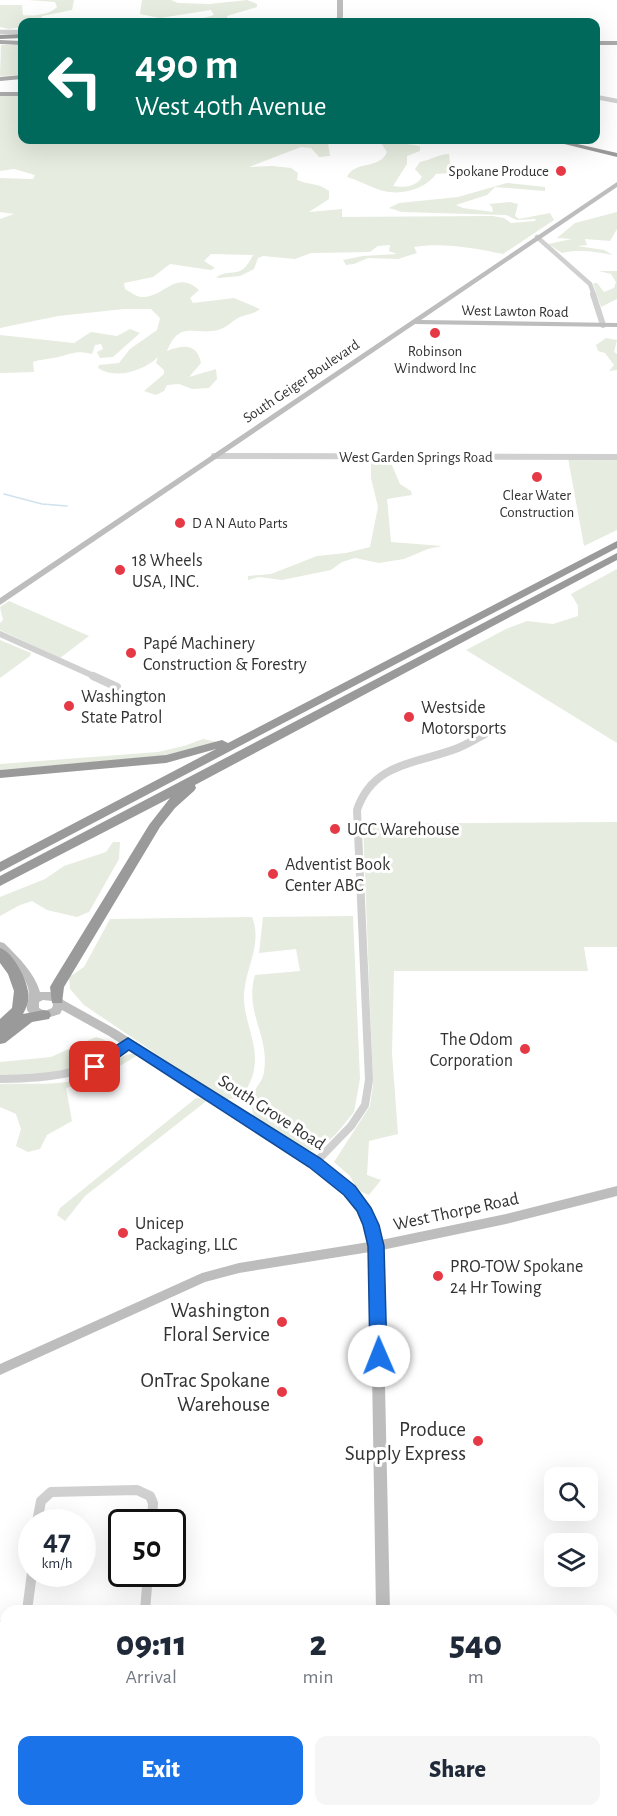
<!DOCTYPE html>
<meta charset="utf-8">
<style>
:root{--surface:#fff;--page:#f6f6f7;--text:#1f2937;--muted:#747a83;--accent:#1a73e8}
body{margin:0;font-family:"Alegreya Sans",sans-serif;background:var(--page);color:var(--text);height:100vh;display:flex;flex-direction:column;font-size:22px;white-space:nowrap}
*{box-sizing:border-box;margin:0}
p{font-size:20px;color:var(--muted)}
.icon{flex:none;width:33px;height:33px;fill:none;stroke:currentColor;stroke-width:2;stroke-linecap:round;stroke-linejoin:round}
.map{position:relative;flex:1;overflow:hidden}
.drawer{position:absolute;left:0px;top:1605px;width:618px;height:212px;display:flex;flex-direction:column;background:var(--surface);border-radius:18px 18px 0 0;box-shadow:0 6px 24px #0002}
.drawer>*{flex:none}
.hud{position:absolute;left:18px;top:18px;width:582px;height:126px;border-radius:12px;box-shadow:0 6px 24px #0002;background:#00695c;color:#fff;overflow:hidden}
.controls{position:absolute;left:544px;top:1467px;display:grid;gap:12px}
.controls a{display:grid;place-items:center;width:54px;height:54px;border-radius:12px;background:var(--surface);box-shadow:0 6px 24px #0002;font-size:30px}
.speed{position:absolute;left:18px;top:1509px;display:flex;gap:12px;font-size:30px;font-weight:700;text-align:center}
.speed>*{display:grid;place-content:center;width:78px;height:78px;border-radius:50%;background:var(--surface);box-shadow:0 6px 24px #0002;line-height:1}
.speed small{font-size:15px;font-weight:400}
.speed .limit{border:3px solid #111;border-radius:9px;background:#fff;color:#111}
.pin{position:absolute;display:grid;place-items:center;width:51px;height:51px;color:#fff;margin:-26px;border-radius:12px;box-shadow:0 3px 9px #0006}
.me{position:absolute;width:66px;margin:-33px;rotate:359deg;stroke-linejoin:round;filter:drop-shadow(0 0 4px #0008)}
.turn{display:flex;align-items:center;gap:21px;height:126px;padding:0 18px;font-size:27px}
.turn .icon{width:78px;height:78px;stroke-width:2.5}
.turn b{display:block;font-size:42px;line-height:51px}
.eta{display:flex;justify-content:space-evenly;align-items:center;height:102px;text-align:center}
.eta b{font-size:36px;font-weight:800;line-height:42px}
.action{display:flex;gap:12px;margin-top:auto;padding:12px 18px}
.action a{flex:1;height:69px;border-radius:12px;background:var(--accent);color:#fff;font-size:24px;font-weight:800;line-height:69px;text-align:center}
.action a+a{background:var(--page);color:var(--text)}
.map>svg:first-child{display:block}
.green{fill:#e6ecdf}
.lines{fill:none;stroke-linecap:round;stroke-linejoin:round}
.stream{stroke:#cfe2ee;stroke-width:1.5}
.street-far3{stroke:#d0d0d0;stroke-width:4.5}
.street-far2{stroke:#d0d0d0;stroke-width:6}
.street-far1{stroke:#d0d0d0;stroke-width:8}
.street{stroke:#d0d0d0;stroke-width:10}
.secondary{fill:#bdbdbd;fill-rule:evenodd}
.primary{fill:#ababab;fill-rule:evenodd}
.highway{fill:#9a9a9a;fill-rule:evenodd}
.route{fill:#1a73e8;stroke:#114b97;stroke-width:1.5}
.poi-dot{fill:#e63946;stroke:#fff;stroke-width:2}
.labels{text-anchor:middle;stroke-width:6;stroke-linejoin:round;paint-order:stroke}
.far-poi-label{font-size:15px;fill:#333;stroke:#fff}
.far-street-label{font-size:15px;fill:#333;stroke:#fff}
.poi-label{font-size:18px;fill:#333;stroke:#fff;text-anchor:start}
.street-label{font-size:18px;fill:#333;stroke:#fff}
.near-poi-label{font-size:21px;fill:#333;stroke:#fff;text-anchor:end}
</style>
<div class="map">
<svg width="617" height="1816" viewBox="0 0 617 1816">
<rect width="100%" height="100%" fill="#fff"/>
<g class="green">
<path d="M 28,0 L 74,0 L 72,10 L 42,16 L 42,22 L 22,22 L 22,27 L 9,29 L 0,27 L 0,5 L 22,5 L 23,15 C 33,17 51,14 57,7 L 55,2 Z"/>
<path d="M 142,0 L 171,0 L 178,3 L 210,4 L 247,0 L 257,4 L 257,7 L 227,16 L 227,22 L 199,22 L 204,18 L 214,15 L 211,10 L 160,18 L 140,14 Z"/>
<path d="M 1,45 L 22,45 L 22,75 L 0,76 Z"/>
<path d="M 0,95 L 22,95 L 22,140 L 241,140 L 284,143 L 324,141 L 328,143 L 330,156 L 319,157 L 311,148 L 301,147 L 249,167 L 272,166 L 291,168 L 298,173 L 297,180 C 309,185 319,183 329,191 L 329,199 L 309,212 L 342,209 L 342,217 L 493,216 L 504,218 L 511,223 L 535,221 L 536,219 L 517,220 L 506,215 L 402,212 L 389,208 L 399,203 L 458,197 L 507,183 L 545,187 L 545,191 L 495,187 L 487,195 L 456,205 L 463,208 L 493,212 L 492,207 L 489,204 L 510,202 L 518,204 L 515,216 L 519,219 L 550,213 L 554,220 L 503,254 C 475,248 442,242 414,247 L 417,253 L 398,259 L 368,258 L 354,264 L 346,265 L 343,260 L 363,256 L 397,254 L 389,251 L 390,245 L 378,246 L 370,252 L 311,253 L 295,259 L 263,256 L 258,258 L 254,269 L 240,276 L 219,278 L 216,277 C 235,267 240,281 253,255 L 211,254 L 204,261 L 215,268 L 211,270 L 170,264 L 153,277 L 124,283 L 125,289 C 130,292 137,297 142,297 C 165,297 176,269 199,290 L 190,298 L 193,303 L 234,298 L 260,309 C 253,315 245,314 238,318 C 231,322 226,328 218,330 C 194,336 180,319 167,351 C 183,345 197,343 201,363 L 189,377 L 216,369 L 217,379 L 209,388 L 192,389 L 179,384 L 167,385 L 164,391 L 156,395 L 144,391 L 164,374 L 164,370 L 156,363 L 158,357 C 143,371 116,380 98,368 L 99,365 L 119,363 L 130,349 L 157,330 L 160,318 L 151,309 L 124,309 L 58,316 L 0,328 L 0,219 L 14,214 L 0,212 L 0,178 L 33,179 L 35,175 L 14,169 L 0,171 Z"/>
<path d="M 379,140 L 420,146 L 420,151 L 407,156 L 407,164 L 393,186 C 404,188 416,187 422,177 L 415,169 L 420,162 C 431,160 439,154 449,154 L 450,163 L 457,169 L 452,173 L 436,174 C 426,188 406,194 389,192 C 375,190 361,181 347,177 C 355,160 380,170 387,152 Z"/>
<path d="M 617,212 L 617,229 L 610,241 L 585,239 L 587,245 L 577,246 L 604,250 L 613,255 C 596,252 579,249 562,253 L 548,244 L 572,239 L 557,238 L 575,223 Z"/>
<path d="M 599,271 L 617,271 L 617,299 L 601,307 L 593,283 L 597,283 L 604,292 L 614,288 L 616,282 L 611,274 Z"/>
<path d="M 130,329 L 140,333 L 113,357 L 100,358 L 97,352 L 103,349 L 101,344 L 95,345 L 92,354 C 75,350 73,354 58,357 C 49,359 41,359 33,362 L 34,372 L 0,373 L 0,335 L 74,343 L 91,332 L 117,336 Z"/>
<path d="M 606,338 L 617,340 L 614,352 L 617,354 L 617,370 L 609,371 L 614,365 L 605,353 L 598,351 L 596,345 Z"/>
<path d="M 568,458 L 617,459 L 617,530 L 584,546 Z"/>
<path d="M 377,459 L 391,463 L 400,484 L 411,491 L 412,495 L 387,499 L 391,542 L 442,546 L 428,549 L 404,559 L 379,563 L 355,558 L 342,562 L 331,570 L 282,580 L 259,577 L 248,580 L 248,576 L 271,574 L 317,556 L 346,553 L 370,547 L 378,507 L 371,478 L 371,461 Z"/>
<path d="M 617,569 L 617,743 L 466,650 L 506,629 L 527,621 L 553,624 L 578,616 L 578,606 L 571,594 Z"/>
<path d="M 9,601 L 89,636 L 60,658 L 0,630 L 0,623 L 3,620 L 0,607 Z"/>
<path d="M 0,640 L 31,653 L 30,656 L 0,678 Z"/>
<path d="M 203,739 L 217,742 L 161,756 L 0,770 L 0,764 L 158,752 L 184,746 Z"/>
<path d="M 617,822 L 617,947 L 584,947 L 588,971 L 394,971 L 392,1053 L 398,1134 L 369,1141 L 367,1175 L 381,1180 L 369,1195 L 357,1190 L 350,1176 L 334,1162 L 370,1106 L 373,1084 L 363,824 Z"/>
<path d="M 113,842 L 120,842 L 119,859 L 89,912 L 77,917 L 47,910 L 32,901 L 20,905 L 0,916 L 0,897 L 45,879 L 64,866 L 106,852 Z"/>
<path d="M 353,916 L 360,1079 L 354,1112 L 336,1134 L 318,1151 L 305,1149 L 253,1116 C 253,1111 250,1102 252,1097 C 254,1088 263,1082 264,1072 C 270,1035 244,1013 255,975 L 300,971 L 296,949 L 259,953 L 263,917 Z"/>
<path d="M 252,917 C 263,944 245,968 244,995 C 243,1020 259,1044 254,1069 C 253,1079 246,1090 241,1098 L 227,1099 L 214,1093 L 84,1005 L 70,989 L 69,977 L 84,967 L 110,919 Z"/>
<path d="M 96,1037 L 105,1040 L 106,1051 L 82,1068 L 48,1073 L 0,1075 L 0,1062 L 51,1057 Z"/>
<path d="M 135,1053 L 138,1055 L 95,1081 L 66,1088 L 72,1121 L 47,1135 L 40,1149 L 28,1152 L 16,1146 L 21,1129 L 16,1114 L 0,1107 L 0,1084 C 24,1083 58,1086 80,1079 C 100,1073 114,1056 135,1053 Z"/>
<path d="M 196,1098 L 209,1099 L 85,1196 L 65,1221 L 57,1215 L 60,1208 Z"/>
</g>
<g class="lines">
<path class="stream" d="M 4,494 L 42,504 L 67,506"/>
<g class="street-far3">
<path d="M 0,32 L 22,32"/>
<path d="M 596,97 L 617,101"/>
<path d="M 537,237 L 590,284 L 594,295"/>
</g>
<g class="street-far2">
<path d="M 593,294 L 603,325"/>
<path d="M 214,456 L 617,457"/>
<path d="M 0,634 L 96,677"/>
</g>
<g class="street-far1">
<path d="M 93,676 L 117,687"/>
<path d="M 0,1079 C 52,1078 85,1076 128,1043"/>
<path d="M 315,1163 L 351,1126 L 365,1105 L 369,1080 L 357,810 C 373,762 417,764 458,748 C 472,742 486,733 499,726"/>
</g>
<g class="street">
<path d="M 37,1522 L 41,1501 L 51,1492 L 137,1490 L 150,1496 L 153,1503 L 152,1522"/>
<path d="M 27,1611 L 32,1573"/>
<path d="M 145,1611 L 148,1574"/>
<path d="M 0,1625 L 6,1625"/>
</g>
<g class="secondary">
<path d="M 337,0 L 343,0 L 343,17 L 339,22 L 335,22 L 337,17 Z"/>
<path d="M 617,182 L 617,187 L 421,320 L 617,323 L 617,327 L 415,324 L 0,605 L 0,598 Z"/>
<path d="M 0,942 L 4,943 C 19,958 34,972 40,992 L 50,992 L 61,996 L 63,1000 L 117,1030 L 340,1175 C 361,1193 374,1213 381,1240 L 506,1214 L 617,1186 L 617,1196 L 506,1224 L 382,1250 L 390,1611 L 376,1611 L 370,1252 L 239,1273 L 205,1282 L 0,1375 L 0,1364 L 202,1273 L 239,1263 L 369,1242 C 363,1216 352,1199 332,1181 L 109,1036 L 62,1010 L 60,1014 L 44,1019 C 39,1017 29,1015 27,1010 C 26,1006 29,999 29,996 C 30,978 11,963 0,952 ZM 43,1000 L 52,1001 L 53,1005 L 52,1008 L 45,1011 L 39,1008 L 39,1002 Z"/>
<rect x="378" y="1810" width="16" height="6"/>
</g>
<g class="primary">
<path d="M 0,40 L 22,41 L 22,45 L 0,44 Z"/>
<rect x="596" y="41" width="21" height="4"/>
<path d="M 22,75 L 22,79 L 0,81 L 0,77 Z"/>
<rect x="0" y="92" width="22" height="4"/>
</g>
<g class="highway">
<path d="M 22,34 L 22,38 L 0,39 L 0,35 Z"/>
<path d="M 548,140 L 560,140 L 617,153 L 617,157 Z"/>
<path d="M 617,541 L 617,548 L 0,872 L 0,862 L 216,749 L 166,763 L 0,778 L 0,770 L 166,755 L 222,740 L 228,743 Z"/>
<path d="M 617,553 L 617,560 L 195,785 L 196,788 L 194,791 L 175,808 L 160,827 L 64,987 L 62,1003 L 52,1003 L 50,987 L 54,980 L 149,825 L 170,798 L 0,886 L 0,876 Z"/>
<path d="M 0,948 C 13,952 26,978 28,991 C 30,999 27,1007 23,1014 L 44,1010 L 49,1011 L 51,1015 L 49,1019 L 32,1022 L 5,1043 L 0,1044 L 0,1019 L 12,1008 L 14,991 L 8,974 L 0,963 Z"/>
</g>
</g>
<path class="route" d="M 128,1038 L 320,1158 L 355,1186 L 371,1208 L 379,1225 L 384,1246 L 387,1356 L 385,1361 L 379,1363 L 373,1361 L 370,1356 L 368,1246 L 363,1225 L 357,1211 L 344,1195 L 309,1167 L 129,1050 L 100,1071 L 89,1071 L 87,1067 L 89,1063 Z"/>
<g class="poi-dot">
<circle cx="561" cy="171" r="6"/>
<circle cx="435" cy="333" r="6"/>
<circle cx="537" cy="477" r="6"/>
<circle cx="180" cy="523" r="6"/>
<circle cx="120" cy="570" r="6"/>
<circle cx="131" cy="653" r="6"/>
<circle cx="69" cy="706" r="6"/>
<circle cx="409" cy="717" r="6"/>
<circle cx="335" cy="829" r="6"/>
<circle cx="273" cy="874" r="6"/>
<circle cx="525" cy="1049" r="6"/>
<circle cx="123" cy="1233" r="6"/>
<circle cx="438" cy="1276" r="6"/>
<circle cx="282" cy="1322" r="6"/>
<circle cx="282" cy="1392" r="6"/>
<circle cx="478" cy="1441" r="6"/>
</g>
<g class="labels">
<g class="far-poi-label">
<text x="549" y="176" text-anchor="end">Spokane Produce</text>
<text x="435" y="356">Robinson<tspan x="435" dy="17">Windword Inc</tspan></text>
<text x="537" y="500">Clear Water<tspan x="537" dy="17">Construction</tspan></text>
<text x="192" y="528" text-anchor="start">D A N Auto Parts</text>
</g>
<g class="far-street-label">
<text transform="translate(515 311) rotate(1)" y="5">West Lawton Road</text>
<text transform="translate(301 381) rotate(-34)" y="5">South Geiger Boulevard</text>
<text x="416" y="462">West Garden Springs Road</text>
</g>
<g class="poi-label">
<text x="132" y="566">18 Wheels<tspan x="132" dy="21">USA, INC.</tspan></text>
<text x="143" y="649">Papé Machinery<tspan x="143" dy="21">Construction &amp; Forestry</tspan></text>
<text x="81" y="702">Washington<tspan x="81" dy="21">State Patrol</tspan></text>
<text x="421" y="713">Westside<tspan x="421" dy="21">Motorsports</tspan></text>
<text x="347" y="835">UCC Warehouse</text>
<text x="285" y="870">Adventist Book<tspan x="285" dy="21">Center ABC</tspan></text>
<text x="513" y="1045" text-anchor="end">The Odom<tspan x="513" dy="21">Corporation</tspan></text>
<text x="135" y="1229">Unicep<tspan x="135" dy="21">Packaging, LLC</tspan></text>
<text x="450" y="1272">PRO-TOW Spokane<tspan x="450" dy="21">24 Hr Towing</tspan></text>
</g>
<g class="street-label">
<text transform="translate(272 1112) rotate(33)" y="6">South Grove Road</text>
<text transform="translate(456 1211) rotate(-12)" y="6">West Thorpe Road</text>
</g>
<g class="near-poi-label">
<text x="270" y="1317">Washington<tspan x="270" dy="24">Floral Service</tspan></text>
<text x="270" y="1387">OnTrac Spokane<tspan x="270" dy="24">Warehouse</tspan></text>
<text x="466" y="1436">Produce<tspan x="466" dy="24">Supply Express</tspan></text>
</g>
</g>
</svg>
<div class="controls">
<a><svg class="icon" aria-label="search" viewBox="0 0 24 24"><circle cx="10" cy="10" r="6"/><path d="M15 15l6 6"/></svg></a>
<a><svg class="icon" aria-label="layers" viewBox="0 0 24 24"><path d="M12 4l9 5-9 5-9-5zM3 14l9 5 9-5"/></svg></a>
</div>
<div class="speed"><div>47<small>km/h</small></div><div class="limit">50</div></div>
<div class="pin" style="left:95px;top:1067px;background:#d93025"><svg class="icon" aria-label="arrive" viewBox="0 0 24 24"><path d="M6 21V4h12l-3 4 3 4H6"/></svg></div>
<svg class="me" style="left:379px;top:1356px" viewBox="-20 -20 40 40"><circle r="19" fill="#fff"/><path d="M0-13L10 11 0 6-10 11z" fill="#1a73e8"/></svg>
<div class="hud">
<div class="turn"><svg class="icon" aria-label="left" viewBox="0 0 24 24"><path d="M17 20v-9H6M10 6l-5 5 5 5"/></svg><div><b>490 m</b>West 40th Avenue</div></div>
</div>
<section class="drawer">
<div class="eta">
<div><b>09:11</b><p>Arrival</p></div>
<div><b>2</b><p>min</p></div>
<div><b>540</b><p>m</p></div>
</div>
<div class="action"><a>Exit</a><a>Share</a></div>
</section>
</div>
